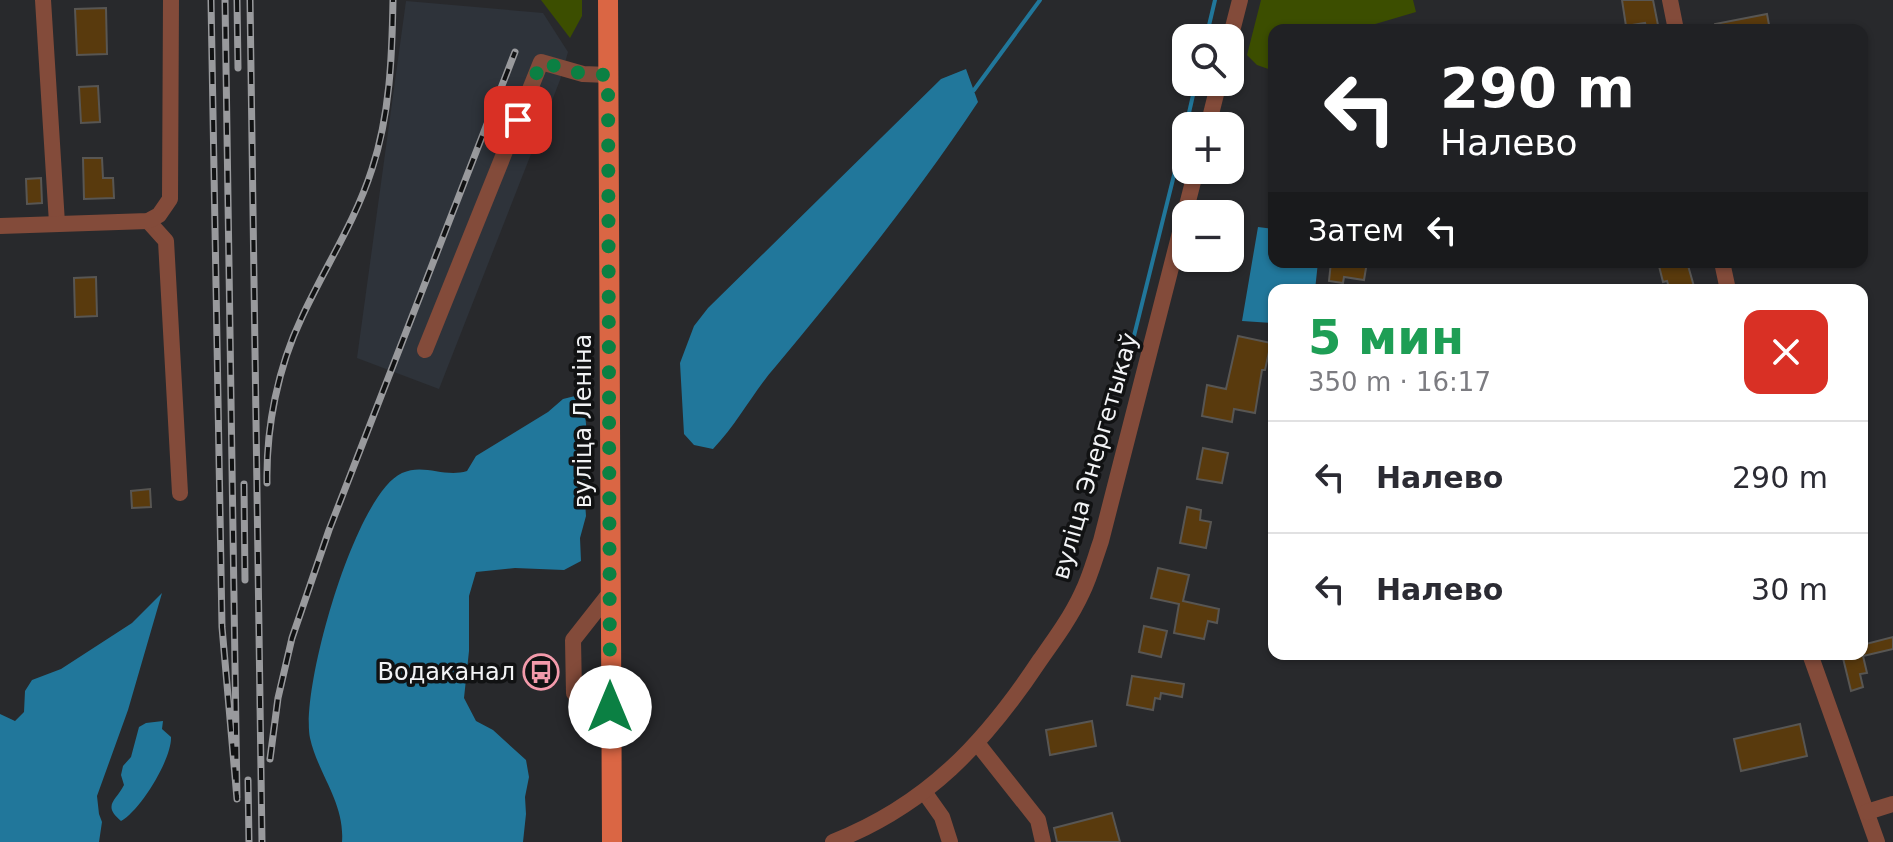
<!DOCTYPE html>
<html lang="ru">
<meta charset="utf-8">
<style>
:root{--surface:#fff;--page:#f2f2f3;--text:#2b2b33;--muted:#7c7c81;--line:#e1e1e2}
body{margin:0;font-family:"DejaVu Sans",sans-serif;background:var(--page);color:var(--text);height:100vh;display:flex;flex-direction:column;font-size:30px;white-space:nowrap}
*{box-sizing:border-box;margin:0}
p{font-size:26px;color:var(--muted)}
.icon{flex:none;width:44px;height:44px;fill:none;stroke:currentColor;stroke-width:2;stroke-linecap:round;stroke-linejoin:round}
.map{position:relative;flex:1;overflow:hidden}
.drawer{position:absolute;left:1268px;top:284px;width:600px;height:376px;display:flex;flex-direction:column;background:var(--surface);border-radius:16px;box-shadow:0 2px 6px #0004}
.drawer>*{flex:none}
.guide{position:absolute;left:1268px;top:24px;width:600px;height:244px;border-radius:16px;box-shadow:0 2px 6px #0004;background:#202124;color:#fff;overflow:hidden}
.controls{position:absolute;left:1172px;top:24px;display:grid;gap:16px}
.controls a{display:grid;place-items:center;width:72px;height:72px;border-radius:16px;background:var(--surface);box-shadow:0 2px 6px #0004;font-size:40px}
.pin{position:absolute;display:grid;place-items:center;width:68px;height:68px;color:#fff;margin:-34px;border-radius:16px;box-shadow:0 4px 12px #0006}
.me{position:absolute;width:88px;margin:-44px;rotate:0deg;stroke-linejoin:round;filter:drop-shadow(0 0 6px #0008)}
.turn{display:flex;align-items:center;gap:28px;height:168px;padding:0 40px;font-size:36px}
.turn .icon{width:104px;height:104px;stroke-width:2.5}
.turn b{display:block;font-size:56px;line-height:68px}
.then{display:flex;align-items:center;height:76px;padding:0 40px;background:#0003;gap:16px;font-size:30px}
.round{display:grid;place-items:center;flex:none;width:84px;height:84px;border-radius:16px;background:var(--page)}
.head{display:flex;align-items:center;justify-content:space-between;height:136px;padding:0 40px}
h1{font-size:48px;font-weight:700;line-height:60px;color:#1e9e55}
ul{padding:0;list-style:none}
li{display:flex;align-items:center;gap:24px;height:112px;padding:0 40px;border-top:2px solid var(--line)}
li div{flex:1}
li b{display:block;font-size:30px}
li em{font-style:normal}
.map>svg:first-child{display:block}
.built{fill:#2e333a}
.green{fill:#3c4e00}
.water{fill:#21779b}
.lines{fill:none;stroke-linecap:round;stroke-linejoin:round}
.stream{stroke:#21779b;stroke-width:4}
.building{fill:#593a0d;stroke:#585653;stroke-width:2}
.minor{stroke:#834b3a;stroke-width:16}
.major{stroke:#da6644;stroke-width:20}
.rail-casing{stroke:#999a9d;stroke-width:7}
.rail{stroke:#111213;stroke-width:4;stroke-dasharray:12;stroke-linecap:butt}
.route{stroke:#0b8043;stroke-width:14;stroke-dasharray:0 25.2}
.labels{text-anchor:middle;stroke-width:7;stroke-linejoin:round;paint-order:stroke}
.street-label{font-size:24px;fill:#f2f3f5;stroke:#111213}
.poi-label{font-size:24px;fill:#f2f3f5;stroke:#111213;text-anchor:end}
</style>
<div class="map">
<svg width="1893" height="842" viewBox="0 0 1893 842">
<rect width="100%" height="100%" fill="#28292c"/>
<path class="built" d="M 406,1 L 543,13 L 568,52 L 560,80 L 439,389 L 357,358 Z"/>
<g class="green">
<path d="M 541,0 L 582,0 L 582,16 L 570,38 Z"/>
<path d="M 1261,0 L 1413,0 L 1416,12 L 1355,30 L 1274,30 L 1274,71 L 1257,65 L 1247,55 Z"/>
</g>
<g class="water">
<path d="M 966,69 L 978,102 C 917,194 847,281 776,366 C 753,392 738,423 713,449 L 694,445 L 684,434 L 680,363 L 694,326 L 708,308 L 941,79 Z"/>
<path d="M 1258,227 L 1274,229 L 1274,262 L 1318,262 L 1315,290 L 1274,290 L 1274,323 L 1242,321 Z"/>
<path d="M 575,396 L 584,403 L 588,445 L 584,487 L 586,516 L 580,538 L 581,561 L 564,570 L 515,568 L 476,572 L 469,596 L 469,651 L 464,698 L 476,721 L 493,730 L 526,760 L 529,777 L 525,797 L 526,814 L 523,842 L 342,842 C 345,803 318,774 310,738 C 300,689 355,494 402,473 C 424,463 444,478 467,471 L 476,456 L 548,412 L 563,399 Z"/>
<path d="M 162,593 L 128,710 L 97,796 L 99,814 L 102,822 L 99,842 L 0,842 L 0,714 L 15,721 L 24,712 L 25,691 L 32,680 L 61,669 L 132,623 Z"/>
<path d="M 163,721 L 162,729 L 171,737 C 172,759 140,811 121,821 C 102,805 116,801 124,785 L 121,775 L 123,766 L 131,757 L 139,727 L 146,723 Z"/>
</g>
<g class="lines">
<g class="stream">
<path d="M 1206,38 L 1215,0"/>
<path d="M 974,90 L 1040,0"/>
<path d="M 1186,126 L 1196,82"/>
<path d="M 1127,364 L 1186,127"/>
</g>
</g>
<g class="building">
<path d="M 1622,0 L 1653,0 L 1659,30 L 1647,30 L 1645,23 L 1626,26 Z"/>
<path d="M 106,8 L 107,54 L 77,55 L 75,9 Z"/>
<path d="M 1767,14 L 1770,30 L 1715,30 L 1715,24 Z"/>
<path d="M 98,86 L 100,122 L 81,123 L 79,87 Z"/>
<path d="M 83,158 L 102,158 L 103,178 L 113,178 L 114,198 L 84,199 Z"/>
<path d="M 41,178 L 42,203 L 27,204 L 26,179 Z"/>
<path d="M 1331,262 L 1367,262 L 1364,280 L 1344,277 L 1343,283 L 1329,281 Z"/>
<path d="M 1658,262 L 1687,262 L 1695,290 L 1670,290 L 1667,281 L 1663,282 Z"/>
<path d="M 96,277 L 97,316 L 75,317 L 74,278 Z"/>
<path d="M 1238,336 L 1271,343 L 1265,370 L 1262,370 L 1255,413 L 1234,409 L 1232,422 L 1202,416 L 1207,385 L 1226,389 Z"/>
<path d="M 1203,448 L 1228,453 L 1222,483 L 1197,479 Z"/>
<path d="M 150,489 L 151,507 L 132,508 L 131,491 Z"/>
<path d="M 1187,507 L 1201,510 L 1200,520 L 1211,522 L 1206,548 L 1180,543 Z"/>
<path d="M 1158,568 L 1189,575 L 1183,601 L 1219,609 L 1217,623 L 1208,621 L 1204,639 L 1174,633 L 1179,604 L 1151,598 Z"/>
<path d="M 1144,626 L 1167,631 L 1161,657 L 1139,652 Z"/>
<path d="M 1893,637 L 1893,649 L 1863,656 L 1867,673 L 1860,674 L 1863,687 L 1851,691 L 1842,654 L 1862,654 L 1862,645 Z"/>
<path d="M 1132,676 L 1184,684 L 1182,697 L 1161,693 L 1160,699 L 1155,698 L 1153,710 L 1127,705 Z"/>
<path d="M 1092,721 L 1096,746 L 1050,755 L 1046,730 Z"/>
<path d="M 1800,724 L 1807,756 L 1741,771 L 1734,739 Z"/>
<path d="M 1112,813 L 1120,842 L 1057,842 L 1054,828 Z"/>
</g>
<g class="lines">
<g class="minor">
<path d="M 43,0 L 57,223"/>
<path d="M 1670,0 L 1676,30"/>
<path d="M 1230,39 L 1240,0"/>
<path d="M 1208,126 L 1219,82"/>
<path d="M 148,221 L 166,241 L 180,493"/>
<path d="M 0,226 L 148,221 L 159,215 L 170,199 L 171,0"/>
<path d="M 1722,262 L 1728,290"/>
<path d="M 425,350 L 541,62 L 583,74 L 608,75"/>
<path d="M 610,593 L 573,640 L 574,693 L 610,735"/>
<path d="M 1810,654 L 1877,842"/>
<path d="M 977,743 L 1038,820 L 1043,842"/>
<path d="M 925,793 L 942,817 L 950,842"/>
<path d="M 1867,812 L 1893,804"/>
<path d="M 833,842 C 927,805 985,743 1040,660 C 1055,639 1071,617 1082,593 C 1090,577 1095,558 1101,541 L 1196,170"/>
</g>
<path class="major" d="M 608,0 L 612,842"/>
<defs>
<g id="rail">
<path d="M 211,0 L 222,627 L 237,799 L 225,0"/>
<path d="M 237,0 L 238,68"/>
<path d="M 250,0 L 262,842"/>
<path d="M 267,483 C 266,427 278,367 302,317 C 325,267 355,222 372,169 C 390,114 392,57 393,0"/>
<path d="M 244,484 L 245,580"/>
<path d="M 270,759 L 278,698 L 292,638 L 329,530 L 515,52"/>
<path d="M 248,780 L 249,842"/>
</g>
</defs>
<use href="#rail" class="rail-casing"/>
<use href="#rail" class="rail"/>
</g>
<g class="lines">
<path class="route" d="M 518,120 L 541,62 L 583,74 L 608,75 L 610,707"/>
</g>
<defs>
<symbol id="bus-ring" viewBox="-11 -11 22 22"><circle r="9.5" fill="#111213" stroke="#f39aab" stroke-width="1.5"/><path d="M-5-6H5V4H4V6H2V4H-2V6H-4V4H-5ZM-3.5-4V0h7V-4ZM-3.5 1.2v1.5H-2V1.2ZM2 1.2v1.5H3.5V1.2Z" fill="#f39aab"/></symbol>
</defs>
<g fill-rule="evenodd">
<use href="#bus-ring" x="521" y="652" width="40" height="40"/>
</g>
<g class="labels">
<g class="street-label">
<text transform="translate(583 421) rotate(-90)" y="8">вуліца Леніна</text>
<text transform="translate(1095 456) rotate(-74)" y="8">вуліца Энергетыкаў</text>
</g>
<g class="poi-label">
<text x="515" y="680">Водаканал</text>
</g>
</g>
</svg>
<div class="controls">
<a><svg class="icon" aria-label="search" viewBox="0 0 24 24"><circle cx="10" cy="10" r="6"/><path d="M15 15l6 6"/></svg></a>
<a>+</a>
<a>−</a>
</div>
<div class="pin" style="left:518px;top:120px;background:#d93025"><svg class="icon" aria-label="arrive" viewBox="0 0 24 24"><path d="M6 21V4h12l-3 4 3 4H6"/></svg></div>
<svg class="me" style="left:610px;top:707px" viewBox="-20 -20 40 40"><circle r="19" fill="#fff"/><path d="M0-13L10 11 0 6-10 11z" fill="#0b8043"/></svg>
<div class="guide">
<div class="turn"><svg class="icon" aria-label="left" viewBox="0 0 24 24"><path d="M17 20v-9H6M10 6l-5 5 5 5"/></svg><div><b>290 m</b>Налево</div></div>
<div class="then">Затем<svg class="icon" aria-label="left" viewBox="0 0 24 24"><path d="M17 20v-9H6M10 6l-5 5 5 5"/></svg></div>
</div>
<section class="drawer">
<div class="head"><div><h1>5 мин</h1><p>350 m · 16:17</p></div><a class="round" style="background:#d93025;color:#fff"><svg class="icon" aria-label="close" viewBox="0 0 24 24"><path d="M6 6l12 12M18 6L6 18"/></svg></a></div>
<ul>
<li><svg class="icon" aria-label="left" viewBox="0 0 24 24"><path d="M17 20v-9H6M10 6l-5 5 5 5"/></svg><div><b>Налево</b></div><em>290 m</em></li>
<li><svg class="icon" aria-label="left" viewBox="0 0 24 24"><path d="M17 20v-9H6M10 6l-5 5 5 5"/></svg><div><b>Налево</b></div><em>30 m</em></li>
</ul>
</section>
</div>
